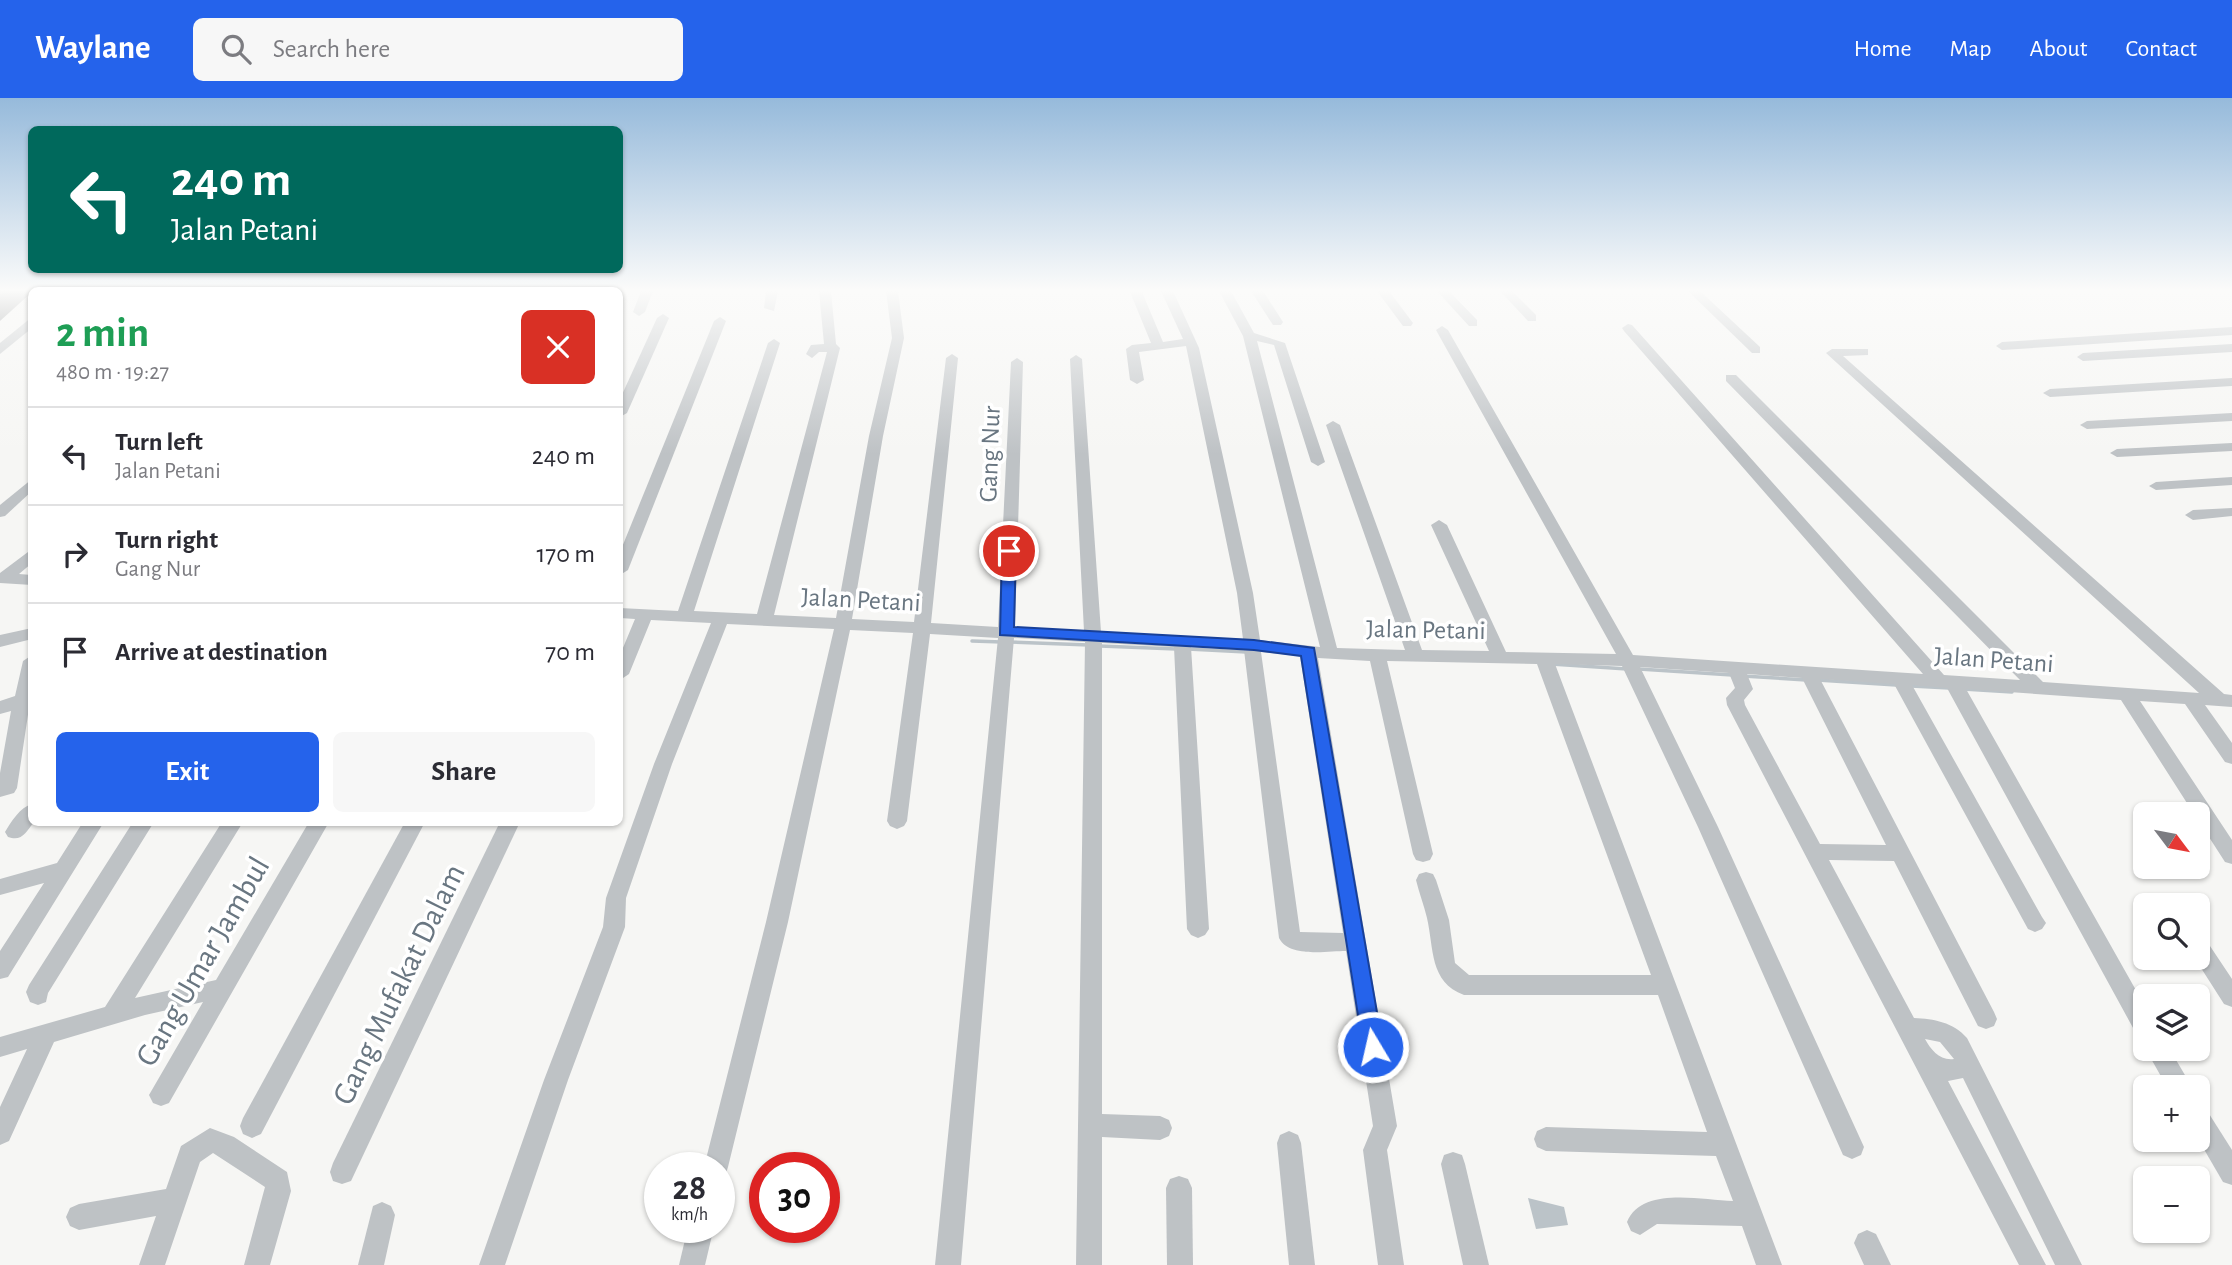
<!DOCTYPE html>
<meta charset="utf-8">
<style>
:root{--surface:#fff;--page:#f7f7f7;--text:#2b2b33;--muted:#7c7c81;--line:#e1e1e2;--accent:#2563eb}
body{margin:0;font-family:"Alegreya Sans",sans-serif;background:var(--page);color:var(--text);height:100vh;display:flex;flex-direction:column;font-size:26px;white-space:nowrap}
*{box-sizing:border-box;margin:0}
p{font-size:23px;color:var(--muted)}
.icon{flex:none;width:38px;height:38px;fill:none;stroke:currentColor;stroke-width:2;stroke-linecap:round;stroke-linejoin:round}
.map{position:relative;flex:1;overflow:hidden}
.side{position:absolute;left:28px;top:189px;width:595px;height:539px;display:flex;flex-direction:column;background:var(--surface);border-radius:10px;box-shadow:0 2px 5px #0004}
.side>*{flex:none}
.guide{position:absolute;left:28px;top:28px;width:595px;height:147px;border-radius:10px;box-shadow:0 2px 5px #0004;background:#00695c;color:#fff;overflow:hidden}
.needle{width:46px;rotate:122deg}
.fabs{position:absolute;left:2133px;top:704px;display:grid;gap:14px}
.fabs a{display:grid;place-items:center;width:77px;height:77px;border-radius:10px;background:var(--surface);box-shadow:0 2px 5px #0004;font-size:35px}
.speed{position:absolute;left:644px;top:1054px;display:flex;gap:14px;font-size:35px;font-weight:700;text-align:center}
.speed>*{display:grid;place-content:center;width:91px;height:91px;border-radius:50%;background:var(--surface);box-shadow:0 2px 5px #0004;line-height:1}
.speed small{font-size:18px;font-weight:400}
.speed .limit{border:10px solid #d22;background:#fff;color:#111}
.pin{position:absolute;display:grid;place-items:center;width:60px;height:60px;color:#fff;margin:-30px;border:4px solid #fff;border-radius:50%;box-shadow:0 2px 7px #0007}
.me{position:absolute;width:77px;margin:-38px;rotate:351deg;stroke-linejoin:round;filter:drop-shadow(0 0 5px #0008)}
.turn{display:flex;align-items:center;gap:24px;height:147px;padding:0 28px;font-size:32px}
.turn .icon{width:91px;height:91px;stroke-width:2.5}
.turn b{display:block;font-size:49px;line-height:60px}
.round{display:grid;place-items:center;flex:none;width:74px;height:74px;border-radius:10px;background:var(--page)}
.overview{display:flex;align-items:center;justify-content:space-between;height:119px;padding:0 28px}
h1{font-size:42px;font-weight:700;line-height:52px;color:#1e9e55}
.action{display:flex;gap:14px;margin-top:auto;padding:14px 28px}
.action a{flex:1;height:80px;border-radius:10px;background:var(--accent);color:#fff;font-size:28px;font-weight:700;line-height:80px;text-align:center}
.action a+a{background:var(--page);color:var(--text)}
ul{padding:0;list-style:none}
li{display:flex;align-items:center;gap:21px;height:98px;padding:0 28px;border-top:2px solid var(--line)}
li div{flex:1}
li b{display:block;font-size:26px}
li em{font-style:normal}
header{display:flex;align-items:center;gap:42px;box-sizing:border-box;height:98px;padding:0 35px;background:var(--accent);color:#fff}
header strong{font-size:33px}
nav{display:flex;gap:38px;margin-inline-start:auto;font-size:24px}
.search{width:490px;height:63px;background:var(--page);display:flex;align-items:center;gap:18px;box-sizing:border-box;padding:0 24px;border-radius:10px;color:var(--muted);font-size:26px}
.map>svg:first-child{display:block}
.water{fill:#bbc3c8}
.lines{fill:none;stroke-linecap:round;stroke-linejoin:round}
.stream{stroke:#bbc3c8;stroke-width:3.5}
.minor{fill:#bec2c5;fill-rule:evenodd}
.shaded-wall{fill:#767a7d}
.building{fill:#a8afb3;stroke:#767a7d;stroke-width:2}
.route{fill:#2563eb;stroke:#184099;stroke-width:2}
.labels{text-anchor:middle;stroke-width:7;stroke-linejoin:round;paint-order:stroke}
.street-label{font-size:26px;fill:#697681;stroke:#fff}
.near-street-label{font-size:32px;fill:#697681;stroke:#fff}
</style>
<header>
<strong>Waylane</strong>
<div class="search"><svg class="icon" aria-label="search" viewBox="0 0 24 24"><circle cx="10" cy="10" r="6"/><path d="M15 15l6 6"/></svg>Search here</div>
<nav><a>Home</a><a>Map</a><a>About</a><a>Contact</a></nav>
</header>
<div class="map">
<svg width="2232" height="1167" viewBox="0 0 2232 1167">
<rect width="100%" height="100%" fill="#f6f6f4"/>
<path class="water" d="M 1528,1100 L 1564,1109 L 1568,1127 L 1536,1131 Z"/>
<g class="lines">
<g class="stream">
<path d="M 972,543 L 1002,544"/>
<path d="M 1009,544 L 1089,547"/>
<path d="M 1100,548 L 1176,551"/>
<path d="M 1188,551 L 1246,554"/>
<path d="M 1551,566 L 1627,571"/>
<path d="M 1639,571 L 1732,577"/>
<path d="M 1743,578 L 1806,582"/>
<path d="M 1817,582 L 1896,587"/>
<path d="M 1911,588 L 1949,590"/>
<path d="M 1963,591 L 2012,594"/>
</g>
<g class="minor">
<path d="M 641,193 L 653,193 L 645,214 L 639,218 L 633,214 Z"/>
<path d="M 766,193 L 778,193 L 774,213 L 764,210 Z"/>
<path d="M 819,193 L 831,193 L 836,246 L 840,250 L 774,517 L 836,520 L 869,338 L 892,240 L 886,193 L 898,193 L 904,240 L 883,338 L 852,521 L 914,524 L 946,260 L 952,256 L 958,260 L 931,525 L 998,529 L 1011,264 L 1017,260 L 1023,264 L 1015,529 L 1084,533 L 1070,261 L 1076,257 L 1082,261 L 1101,534 L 1243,541 L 1237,495 L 1186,248 L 1139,254 L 1144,282 L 1137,286 L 1130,282 L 1126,251 L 1132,247 L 1151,245 L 1130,194 L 1142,194 L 1163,244 L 1183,241 L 1161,193 L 1173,193 L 1199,250 L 1253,495 L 1260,542 L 1320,549 L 1243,238 L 1219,193 L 1231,193 L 1254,235 L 1285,245 L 1325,364 L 1318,368 L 1311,364 L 1274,247 L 1257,243 L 1337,550 L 1405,552 L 1326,327 L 1333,323 L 1340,327 L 1422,552 L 1489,553 L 1431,427 L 1439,422 L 1447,427 L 1506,554 L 1616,556 L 1436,232 L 1442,228 L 1448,232 L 1633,557 L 1923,576 L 1624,233 L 1622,230 L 1628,226 L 1632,227 L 1944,577 L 2020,582 L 1726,283 L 1726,277 L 1736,277 L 2043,584 L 2199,595 L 1826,255 L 1832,251 L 1868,251 L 1868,257 L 1843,258 L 2224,596 L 2232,597 L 2232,609 L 2205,607 L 2232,645 L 2232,666 L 2225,664 L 2185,606 L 2140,603 L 2232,742 L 2232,766 L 2225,764 L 2198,722 L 2198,716 L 2194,716 L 2121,602 L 1966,591 L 2146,910 L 2146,942 L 2138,939 L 1947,590 L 1912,587 L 2042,819 L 2046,825 L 2042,831 L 2035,834 L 2028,831 L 1894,586 L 1820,581 L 1994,914 L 1997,921 L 1994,928 L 1986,931 L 1978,928 L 1894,763 L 1829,762 L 1914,920 C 1934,921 1953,924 1967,940 L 2082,1167 L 2055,1167 L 1963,980 L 1948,983 L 2046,1167 L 2019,1167 L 1727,607 L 1726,600 L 1735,590 L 1729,575 L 1640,569 L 1718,729 L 1864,1049 L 1861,1057 L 1852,1061 L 1843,1057 L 1698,729 L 1622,568 L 1555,566 L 1782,1167 L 1756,1167 L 1742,1128 L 1657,1126 L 1640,1137 L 1631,1133 L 1627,1124 C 1642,1088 1700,1102 1733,1103 L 1716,1058 L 1546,1053 L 1537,1049 L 1534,1041 L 1537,1033 L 1546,1029 L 1707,1034 L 1658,897 L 1464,897 C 1429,884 1434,850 1427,820 C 1424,807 1419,795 1416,782 L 1419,776 L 1426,774 L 1433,776 L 1436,782 L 1449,822 L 1455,865 L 1469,877 L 1651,877 L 1537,566 L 1387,563 L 1433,756 L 1430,762 L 1423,764 L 1416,762 L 1413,756 L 1370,563 L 1318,560 L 1397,1028 L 1387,1052 L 1404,1167 L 1378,1167 L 1363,1052 L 1373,1028 L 1346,853 C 1327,853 1289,860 1279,840 L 1244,552 L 1191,549 L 1209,831 L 1205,837 L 1198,840 L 1191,837 L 1187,831 L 1174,549 L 1102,545 L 1102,1016 L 1160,1018 L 1169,1022 L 1172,1030 L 1169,1038 L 1160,1042 L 1102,1039 L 1102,1167 L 1076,1167 L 1085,544 L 1014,540 L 961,1167 L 935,1167 L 998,540 L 930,536 L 907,723 L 904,728 L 897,731 L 890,728 L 887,723 L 913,535 L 850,532 L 788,824 L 728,1069 L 725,1078 L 719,1080 L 719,1069 L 704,1069 L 766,824 L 834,531 L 727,526 L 672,666 L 626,800 L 625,829 L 568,982 L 505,1167 L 479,1167 L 544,982 L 603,829 L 606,800 L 654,666 L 711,525 L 651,522 L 629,576 L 620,582 L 620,557 L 635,521 L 620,520 L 620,510 L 678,513 L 768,245 L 774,241 L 780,245 L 694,513 L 757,516 L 827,254 L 819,254 L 812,260 L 806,256 L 811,247 L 824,246 ZM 1261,554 L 1300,558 L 1343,835 L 1300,834 ZM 1747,576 L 1802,580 L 1886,747 L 1820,746 L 1745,607 L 1744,602 L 1753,591 ZM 1925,941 L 1940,944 L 1954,961 C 1940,963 1931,952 1925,941 Z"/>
<path d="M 1251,193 L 1263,193 L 1283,224 L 1281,227 L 1273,227 Z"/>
<path d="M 1377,193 L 1389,193 L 1413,225 L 1411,228 L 1403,228 Z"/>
<path d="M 1437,193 L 1449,193 L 1477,222 L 1477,228 L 1469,228 Z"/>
<path d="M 1500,193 L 1512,193 L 1536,217 L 1536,223 L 1528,223 Z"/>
<path d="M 1688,193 L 1700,193 L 1760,249 L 1760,255 L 1752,255 Z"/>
<path d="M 663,216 L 669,220 L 627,315 L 620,319 L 620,301 L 657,220 Z"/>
<path d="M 32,219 L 32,230 L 0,256 L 0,245 Z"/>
<path d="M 720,219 L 726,223 L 628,472 L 620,477 L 620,454 L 714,223 Z"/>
<path d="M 2232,229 L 2232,237 L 2002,252 L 1996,248 L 2002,244 Z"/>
<path d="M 2232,246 L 2232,254 L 2083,263 L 2077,259 L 2083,255 Z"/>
<path d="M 2232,280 L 2232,288 L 2050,299 L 2043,295 L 2050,291 Z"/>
<path d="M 2232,315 L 2232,323 L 2087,331 L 2080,327 L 2087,323 Z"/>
<path d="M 2232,345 L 2232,353 L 2117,359 L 2110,355 L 2117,351 Z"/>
<path d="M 2232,379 L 2232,387 L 2156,392 L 2149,388 L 2156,384 Z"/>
<path d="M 32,381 L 32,393 L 5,418 L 0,419 L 0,407 Z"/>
<path d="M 2232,410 L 2232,418 L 2193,422 L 2185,417 L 2193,412 Z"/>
<path d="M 32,451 L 32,465 L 19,476 L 32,477 L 32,487 L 0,485 L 0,475 Z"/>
<path d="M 32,530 L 32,541 L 0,549 L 0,537 Z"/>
<path d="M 32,557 L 32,610 L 29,610 L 17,690 L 14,695 L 0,699 L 0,675 L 11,613 L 0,616 L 0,603 L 15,598 L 23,563 Z"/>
<path d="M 32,706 L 32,724 L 34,724 C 26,734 22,744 8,739 L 5,734 C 11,724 20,709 32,706 Z"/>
<path d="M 83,724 L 104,724 L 8,879 L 0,881 L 0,853 L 44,785 L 0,797 L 0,781 L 57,765 Z"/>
<path d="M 133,724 L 154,724 L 48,895 L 46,904 L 38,907 L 30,904 L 26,894 L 29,887 Z"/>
<path d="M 222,724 L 243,724 L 135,900 L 216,882 L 309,724 L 329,724 L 169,1005 L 161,1008 L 153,1005 L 149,997 L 203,904 L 145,917 L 54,944 L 9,1043 L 0,1047 L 0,1009 L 27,951 L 0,959 L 0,939 L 105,909 Z"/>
<path d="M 405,724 L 425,724 L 261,1036 L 252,1040 L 243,1036 L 240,1028 L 243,1020 Z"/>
<path d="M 500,724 L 520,724 L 351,1083 L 342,1086 L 333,1083 L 330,1074 L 333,1065 Z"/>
<path d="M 2198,839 L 2206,842 L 2232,881 L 2232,909 L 2224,906 L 2194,859 L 2198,859 Z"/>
<path d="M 2146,948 L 2146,950 L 2169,950 L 2192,989 L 2167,989 L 2145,950 Z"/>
<path d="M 2198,1008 L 2206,1011 L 2232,1052 L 2232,1087 L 2223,1084 L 2198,1041 Z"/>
<path d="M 210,1030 L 234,1039 L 287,1074 L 291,1093 L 270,1167 L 244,1167 L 265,1089 L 213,1055 L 200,1064 L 165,1167 L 139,1167 L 156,1118 L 79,1132 L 70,1128 L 66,1119 L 70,1110 L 79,1106 L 166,1091 L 181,1048 Z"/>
<path d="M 1289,1033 L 1298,1037 L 1301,1045 L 1315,1167 L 1289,1167 L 1277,1045 L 1280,1037 Z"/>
<path d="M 1453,1054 L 1462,1057 L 1465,1066 L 1489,1167 L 1463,1167 L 1441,1066 L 1444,1057 Z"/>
<path d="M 1179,1078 L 1188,1081 L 1192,1090 L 1193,1167 L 1167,1167 L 1166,1090 L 1170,1081 Z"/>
<path d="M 382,1104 L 391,1108 L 395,1117 L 384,1167 L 358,1167 L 373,1108 Z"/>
<path d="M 688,1129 L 714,1129 L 705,1167 L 679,1167 Z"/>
<path d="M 1867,1132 L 1876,1136 L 1891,1167 L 1864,1167 L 1854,1145 L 1858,1136 Z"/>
</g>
</g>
<path class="shaded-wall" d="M 6,193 L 32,193 L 32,194 L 0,223 L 0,198 Z"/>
<path class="building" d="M 0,193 L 6,193 L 0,198 Z"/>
<linearGradient id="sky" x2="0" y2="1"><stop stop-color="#96badb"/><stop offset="0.54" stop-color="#fbfbfa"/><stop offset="1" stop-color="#fbfbfa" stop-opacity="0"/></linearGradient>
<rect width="2232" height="356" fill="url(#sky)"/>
<path class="route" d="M 1009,448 L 1016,453 L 1014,529 L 1254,542 L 1314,550 L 1383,949 L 1380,956 L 1373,958 L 1366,956 L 1363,949 L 1301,558 L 1254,552 L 1000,537 L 1002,453 Z"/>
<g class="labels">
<g class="street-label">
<text transform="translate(989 356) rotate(-88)" y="9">Gang Nur</text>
<text transform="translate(861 501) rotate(3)" y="9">Jalan Petani</text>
<text transform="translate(1426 531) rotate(1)" y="9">Jalan Petani</text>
<text transform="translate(1994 561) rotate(4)" y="9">Jalan Petani</text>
</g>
<g class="near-street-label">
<text transform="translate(202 863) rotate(-60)" y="11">Gang Umar Jambul</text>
<text transform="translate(398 886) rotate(-64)" y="11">Gang Mufakat Dalam</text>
</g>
</g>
</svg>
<div class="fabs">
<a><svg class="needle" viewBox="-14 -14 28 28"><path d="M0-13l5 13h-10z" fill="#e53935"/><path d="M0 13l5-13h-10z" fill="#7c7c81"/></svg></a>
<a><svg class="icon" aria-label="search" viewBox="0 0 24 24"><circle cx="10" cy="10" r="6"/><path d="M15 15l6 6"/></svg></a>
<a><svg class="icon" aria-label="layers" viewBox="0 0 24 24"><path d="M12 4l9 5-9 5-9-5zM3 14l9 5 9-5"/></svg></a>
<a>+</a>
<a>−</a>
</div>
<div class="speed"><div>28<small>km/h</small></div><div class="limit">30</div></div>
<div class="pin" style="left:1009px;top:453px;background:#d93025"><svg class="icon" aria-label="arrive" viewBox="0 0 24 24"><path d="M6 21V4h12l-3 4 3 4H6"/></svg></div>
<svg class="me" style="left:1373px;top:949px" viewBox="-20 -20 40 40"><circle r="17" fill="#2563eb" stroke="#fff" stroke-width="3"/><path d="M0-11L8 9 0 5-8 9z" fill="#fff"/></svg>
<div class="guide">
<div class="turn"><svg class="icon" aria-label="left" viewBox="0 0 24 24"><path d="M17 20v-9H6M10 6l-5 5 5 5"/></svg><div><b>240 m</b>Jalan Petani</div></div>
</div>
<section class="side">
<div class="overview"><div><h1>2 min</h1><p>480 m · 19:27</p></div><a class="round" style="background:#d93025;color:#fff"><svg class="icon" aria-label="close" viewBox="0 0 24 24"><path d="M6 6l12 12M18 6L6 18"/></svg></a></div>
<ul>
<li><svg class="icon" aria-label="left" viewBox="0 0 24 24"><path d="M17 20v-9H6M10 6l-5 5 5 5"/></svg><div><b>Turn left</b><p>Jalan Petani</p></div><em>240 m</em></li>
<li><svg class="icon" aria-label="right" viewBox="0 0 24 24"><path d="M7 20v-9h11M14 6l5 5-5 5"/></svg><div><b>Turn right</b><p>Gang Nur</p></div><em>170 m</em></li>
<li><svg class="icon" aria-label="arrive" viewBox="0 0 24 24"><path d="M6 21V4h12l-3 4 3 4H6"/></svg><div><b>Arrive at destination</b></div><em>70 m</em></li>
</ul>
<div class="action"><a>Exit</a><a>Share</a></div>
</section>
</div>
